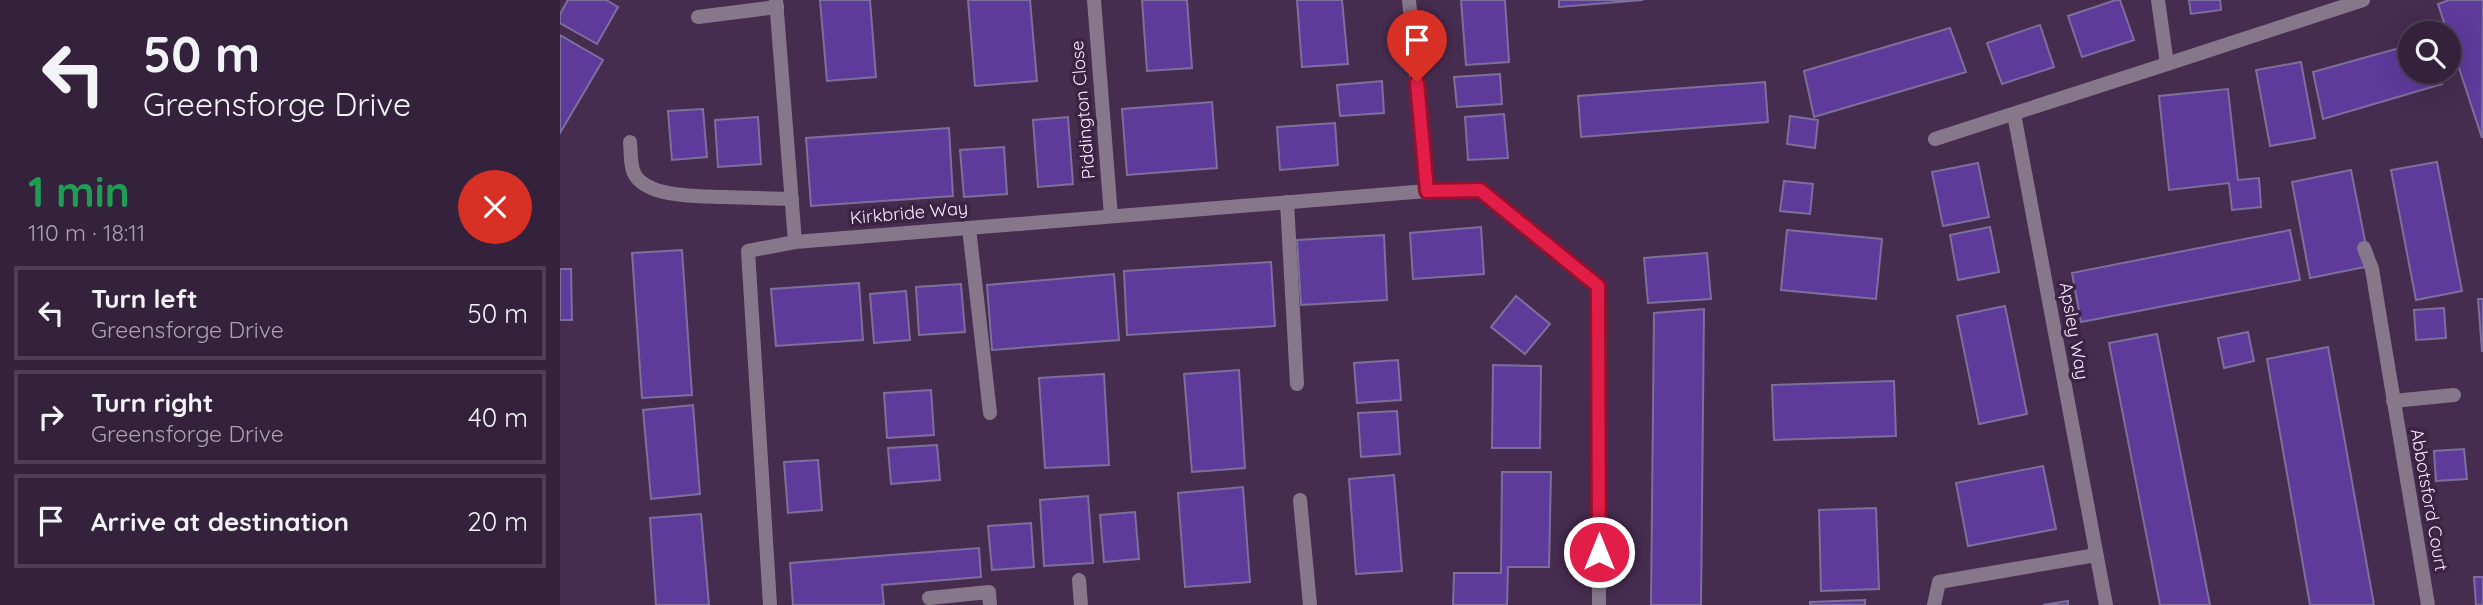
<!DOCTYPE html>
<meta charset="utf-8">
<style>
:root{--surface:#34213b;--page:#3c2942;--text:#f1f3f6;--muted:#a9a3af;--line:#4e3e55}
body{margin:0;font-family:Quicksand,sans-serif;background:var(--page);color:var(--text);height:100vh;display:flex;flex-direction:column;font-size:26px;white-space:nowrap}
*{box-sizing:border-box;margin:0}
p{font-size:23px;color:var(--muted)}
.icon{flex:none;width:38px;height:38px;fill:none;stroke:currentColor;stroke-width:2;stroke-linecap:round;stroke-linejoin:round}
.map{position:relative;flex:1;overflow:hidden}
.side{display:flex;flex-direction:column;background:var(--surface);width:560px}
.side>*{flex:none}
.top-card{background:#34213b;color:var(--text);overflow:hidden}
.fabs{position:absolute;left:1838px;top:21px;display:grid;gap:14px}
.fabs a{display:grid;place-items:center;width:63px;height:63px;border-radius:50%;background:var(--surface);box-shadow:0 7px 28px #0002,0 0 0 2px var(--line);font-size:35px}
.pin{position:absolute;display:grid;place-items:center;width:60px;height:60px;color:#fff;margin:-72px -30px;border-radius:50% 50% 50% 0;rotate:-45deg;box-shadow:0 0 7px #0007}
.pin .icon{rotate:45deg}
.me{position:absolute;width:77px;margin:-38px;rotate:0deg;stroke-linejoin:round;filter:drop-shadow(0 0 5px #0008)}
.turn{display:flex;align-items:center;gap:24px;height:147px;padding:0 28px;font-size:32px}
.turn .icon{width:91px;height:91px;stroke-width:2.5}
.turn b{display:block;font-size:49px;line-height:60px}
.round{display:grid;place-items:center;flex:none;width:74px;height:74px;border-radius:37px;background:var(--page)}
.summary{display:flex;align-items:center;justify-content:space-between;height:119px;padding:0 28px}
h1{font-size:42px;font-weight:800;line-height:52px;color:#1e9e55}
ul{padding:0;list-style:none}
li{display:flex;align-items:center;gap:21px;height:94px;margin:0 14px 10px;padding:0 14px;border:4px solid var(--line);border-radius:0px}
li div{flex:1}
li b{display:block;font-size:26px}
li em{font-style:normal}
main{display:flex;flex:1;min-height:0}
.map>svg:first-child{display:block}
.building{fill:#5e3a9b;stroke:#7c6f9c;stroke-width:2}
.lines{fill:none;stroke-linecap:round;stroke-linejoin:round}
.lane{stroke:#86788a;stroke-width:14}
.street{stroke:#86788a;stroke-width:14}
.route-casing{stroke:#92132f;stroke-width:18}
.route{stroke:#e11d48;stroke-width:12}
.labels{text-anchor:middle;stroke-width:7;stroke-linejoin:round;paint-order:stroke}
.street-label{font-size:18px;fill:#faedff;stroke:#3c2244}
</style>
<main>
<section class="side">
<div class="top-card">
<div class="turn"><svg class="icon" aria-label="left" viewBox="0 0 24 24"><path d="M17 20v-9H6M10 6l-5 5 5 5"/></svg><div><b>50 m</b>Greensforge Drive</div></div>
</div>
<div class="summary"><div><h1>1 min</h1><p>110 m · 18:11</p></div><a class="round" style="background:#d93025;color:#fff"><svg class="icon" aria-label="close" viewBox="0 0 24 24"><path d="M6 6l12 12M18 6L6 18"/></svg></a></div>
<ul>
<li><svg class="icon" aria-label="left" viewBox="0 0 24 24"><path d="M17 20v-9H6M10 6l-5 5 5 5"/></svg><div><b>Turn left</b><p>Greensforge Drive</p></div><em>50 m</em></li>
<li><svg class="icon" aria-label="right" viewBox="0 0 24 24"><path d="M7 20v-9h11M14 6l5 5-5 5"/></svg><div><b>Turn right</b><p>Greensforge Drive</p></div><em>40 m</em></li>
<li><svg class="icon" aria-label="arrive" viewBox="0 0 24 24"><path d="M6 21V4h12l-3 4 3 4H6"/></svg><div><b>Arrive at destination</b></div><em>20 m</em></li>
</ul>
</section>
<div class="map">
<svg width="1923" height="605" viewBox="0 0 1923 605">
<rect width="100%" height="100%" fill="#462c4f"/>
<g class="building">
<path d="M 8,0 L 46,0 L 58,7 L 37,44 L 0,23 L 0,14 Z"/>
<path d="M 260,0 L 310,0 L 316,77 L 267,81 Z"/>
<path d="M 408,0 L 470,0 L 477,81 L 415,86 Z"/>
<path d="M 582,0 L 627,0 L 632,68 L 587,71 Z"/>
<path d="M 737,0 L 782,0 L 788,64 L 742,67 Z"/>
<path d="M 901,0 L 945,0 L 949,62 L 906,65 Z"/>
<path d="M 999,0 L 1083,0 L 999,7 Z"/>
<path d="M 1556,0 L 1560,0 L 1574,40 L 1522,57 L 1508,16 Z"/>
<path d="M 1629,0 L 1660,0 L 1661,10 L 1631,14 Z"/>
<path d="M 1889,0 L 1923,0 L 1922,138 L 1878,4 Z"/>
<path d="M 1480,25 L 1494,67 L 1442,84 L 1427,43 Z"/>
<path d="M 1390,28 L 1406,72 L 1254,117 L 1244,71 Z"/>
<path d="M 0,35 L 43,60 L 0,133 Z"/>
<path d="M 1850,45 L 1850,72 L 1877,72 L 1882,84 L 1763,119 L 1753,72 Z"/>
<path d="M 1741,62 L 1755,138 L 1710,146 L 1696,70 Z"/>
<path d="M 940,74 L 942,104 L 897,107 L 894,77 Z"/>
<path d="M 822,81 L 824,113 L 780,116 L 777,85 Z"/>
<path d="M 1205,82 L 1208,122 L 1021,137 L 1018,96 Z"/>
<path d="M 1668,89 L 1678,180 L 1699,178 L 1701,207 L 1672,210 L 1669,183 L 1609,190 L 1599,96 Z"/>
<path d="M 652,102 L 657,168 L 567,175 L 562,109 Z"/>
<path d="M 143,109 L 147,157 L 112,160 L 108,111 Z"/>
<path d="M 944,114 L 948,158 L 908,160 L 905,117 Z"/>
<path d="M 1230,116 L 1258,120 L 1255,148 L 1227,144 Z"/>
<path d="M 198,117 L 201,164 L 158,167 L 155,120 Z"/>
<path d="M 508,117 L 513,184 L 478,187 L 473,120 Z"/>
<path d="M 775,123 L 778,165 L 720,170 L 717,127 Z"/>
<path d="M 389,128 L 393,196 L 251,206 L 246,138 Z"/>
<path d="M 444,147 L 447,194 L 404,197 L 400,150 Z"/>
<path d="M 1877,162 L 1902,291 L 1856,300 L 1831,170 Z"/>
<path d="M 1418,163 L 1429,217 L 1383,226 L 1372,172 Z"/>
<path d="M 1791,170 L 1810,266 L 1750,278 L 1732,182 Z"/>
<path d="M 1224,181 L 1253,184 L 1250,214 L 1220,211 Z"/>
<path d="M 921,227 L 924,274 L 853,279 L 850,233 Z"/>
<path d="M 1430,227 L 1439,272 L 1398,280 L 1390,235 Z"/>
<path d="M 1227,230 L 1322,239 L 1316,299 L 1221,290 Z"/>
<path d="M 1730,230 L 1740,280 L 1521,322 L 1512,273 Z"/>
<path d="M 824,235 L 827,300 L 741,305 L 737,240 Z"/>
<path d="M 122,250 L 132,395 L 82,398 L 72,253 Z"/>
<path d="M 1147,253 L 1151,299 L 1088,303 L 1084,258 Z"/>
<path d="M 711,262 L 715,326 L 567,335 L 564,271 Z"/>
<path d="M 0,269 L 11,269 L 12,320 L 0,320 Z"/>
<path d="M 554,274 L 559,340 L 432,350 L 427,285 Z"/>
<path d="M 299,283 L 303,340 L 216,346 L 211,289 Z"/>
<path d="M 401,284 L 405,332 L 359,335 L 356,287 Z"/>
<path d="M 346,291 L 350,340 L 314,343 L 310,294 Z"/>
<path d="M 956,296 L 990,324 L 965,354 L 931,327 Z"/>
<path d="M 1918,299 L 1923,299 L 1923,351 L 1922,351 Z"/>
<path d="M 1445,306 L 1467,414 L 1419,424 L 1397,316 Z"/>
<path d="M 1884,308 L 1886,338 L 1856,340 L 1854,310 Z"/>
<path d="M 1144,309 L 1141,605 L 1091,605 L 1094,313 Z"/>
<path d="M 1688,332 L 1694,361 L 1664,368 L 1658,338 Z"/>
<path d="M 1597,334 L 1650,605 L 1600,605 L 1549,343 Z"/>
<path d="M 1768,347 L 1814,605 L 1750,605 L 1707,359 Z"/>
<path d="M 838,360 L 841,400 L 797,403 L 794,363 Z"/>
<path d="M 933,365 L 981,366 L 980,448 L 932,448 Z"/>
<path d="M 679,370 L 685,468 L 632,472 L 624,374 Z"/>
<path d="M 544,374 L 549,465 L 485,468 L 479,378 Z"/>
<path d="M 1334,381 L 1336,436 L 1214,440 L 1212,385 Z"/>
<path d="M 371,390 L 374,435 L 327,438 L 324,393 Z"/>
<path d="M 133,405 L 140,494 L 91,499 L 83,410 Z"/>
<path d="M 837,411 L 840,454 L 801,457 L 798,413 Z"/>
<path d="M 377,445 L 380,480 L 331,484 L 328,448 Z"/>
<path d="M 1904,449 L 1907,479 L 1876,481 L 1874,451 Z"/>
<path d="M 258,460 L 262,510 L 228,513 L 224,462 Z"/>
<path d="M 1483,466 L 1496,529 L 1408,546 L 1396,483 Z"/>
<path d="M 942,472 L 991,472 L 989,567 L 948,567 L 947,605 L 893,605 L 894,573 L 941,573 Z"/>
<path d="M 834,475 L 842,571 L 796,574 L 789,479 Z"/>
<path d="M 683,487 L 690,582 L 625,587 L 618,493 Z"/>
<path d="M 528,496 L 533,563 L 484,566 L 480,500 Z"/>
<path d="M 1316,508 L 1319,589 L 1261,591 L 1259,510 Z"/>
<path d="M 575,512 L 579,559 L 544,562 L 540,515 Z"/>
<path d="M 141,514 L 149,605 L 96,605 L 90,518 Z"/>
<path d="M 471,523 L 474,567 L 432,570 L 428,526 Z"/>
<path d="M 419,548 L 421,577 L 322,585 L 324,605 L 233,605 L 230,563 Z"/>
<path d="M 1914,577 L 1923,577 L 1923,605 L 1916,605 Z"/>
<path d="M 1305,600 L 1305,605 L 1250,605 L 1250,602 Z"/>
<path d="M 1508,601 L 1508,605 L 1483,605 Z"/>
</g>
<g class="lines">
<g class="lane">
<path d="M 70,142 C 71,152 70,167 75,175 C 89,198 139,196 163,197"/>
<path d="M 727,202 L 737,384"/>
<path d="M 409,228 L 430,413"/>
<path d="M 1804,248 L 1812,269 L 1820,318"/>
<path d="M 740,500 L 750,605"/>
</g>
<g class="street">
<path d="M 216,0 L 235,242"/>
<path d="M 534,0 L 551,216"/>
<path d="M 849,0 L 867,191 L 920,190 L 1038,286 L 1039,605"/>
<path d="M 138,17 L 217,7"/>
<path d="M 1607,64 L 1803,0"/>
<path d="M 1454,114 L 1546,605"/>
<path d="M 1375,139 L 1607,64 L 1598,0"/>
<path d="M 163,197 L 232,199"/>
<path d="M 1820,318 L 1868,605"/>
<path d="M 1833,401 L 1894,395"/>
<path d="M 519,580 L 521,605"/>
<path d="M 369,598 L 429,592 L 430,605"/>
<path d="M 210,605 L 188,251 L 235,242 L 867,191"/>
<path d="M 1374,605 L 1379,582 L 1536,555"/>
</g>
</g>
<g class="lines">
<defs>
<path id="route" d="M 857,82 L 867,191 L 920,190 L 1038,286 L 1039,552"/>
</defs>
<use href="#route" class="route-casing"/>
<use href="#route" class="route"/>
</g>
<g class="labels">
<g class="street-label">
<text transform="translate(523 110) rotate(-95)" y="6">Piddington Close</text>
<text transform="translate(349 213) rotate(-5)" y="6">Kirkbride Way</text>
<text transform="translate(1514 331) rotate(80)" y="6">Apsley Way</text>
<text transform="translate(1869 500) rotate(80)" y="6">Abbotsford Court</text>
</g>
</g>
</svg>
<div class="fabs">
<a><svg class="icon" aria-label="search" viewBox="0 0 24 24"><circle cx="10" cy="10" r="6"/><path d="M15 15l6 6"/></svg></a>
</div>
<div class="pin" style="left:857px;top:82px;background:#d93025"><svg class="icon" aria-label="arrive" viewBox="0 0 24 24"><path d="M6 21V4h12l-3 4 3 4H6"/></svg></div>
<svg class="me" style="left:1039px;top:552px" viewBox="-20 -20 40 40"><circle r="17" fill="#e11d48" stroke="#fff" stroke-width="3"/><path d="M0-11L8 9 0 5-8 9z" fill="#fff"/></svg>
</div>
</main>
